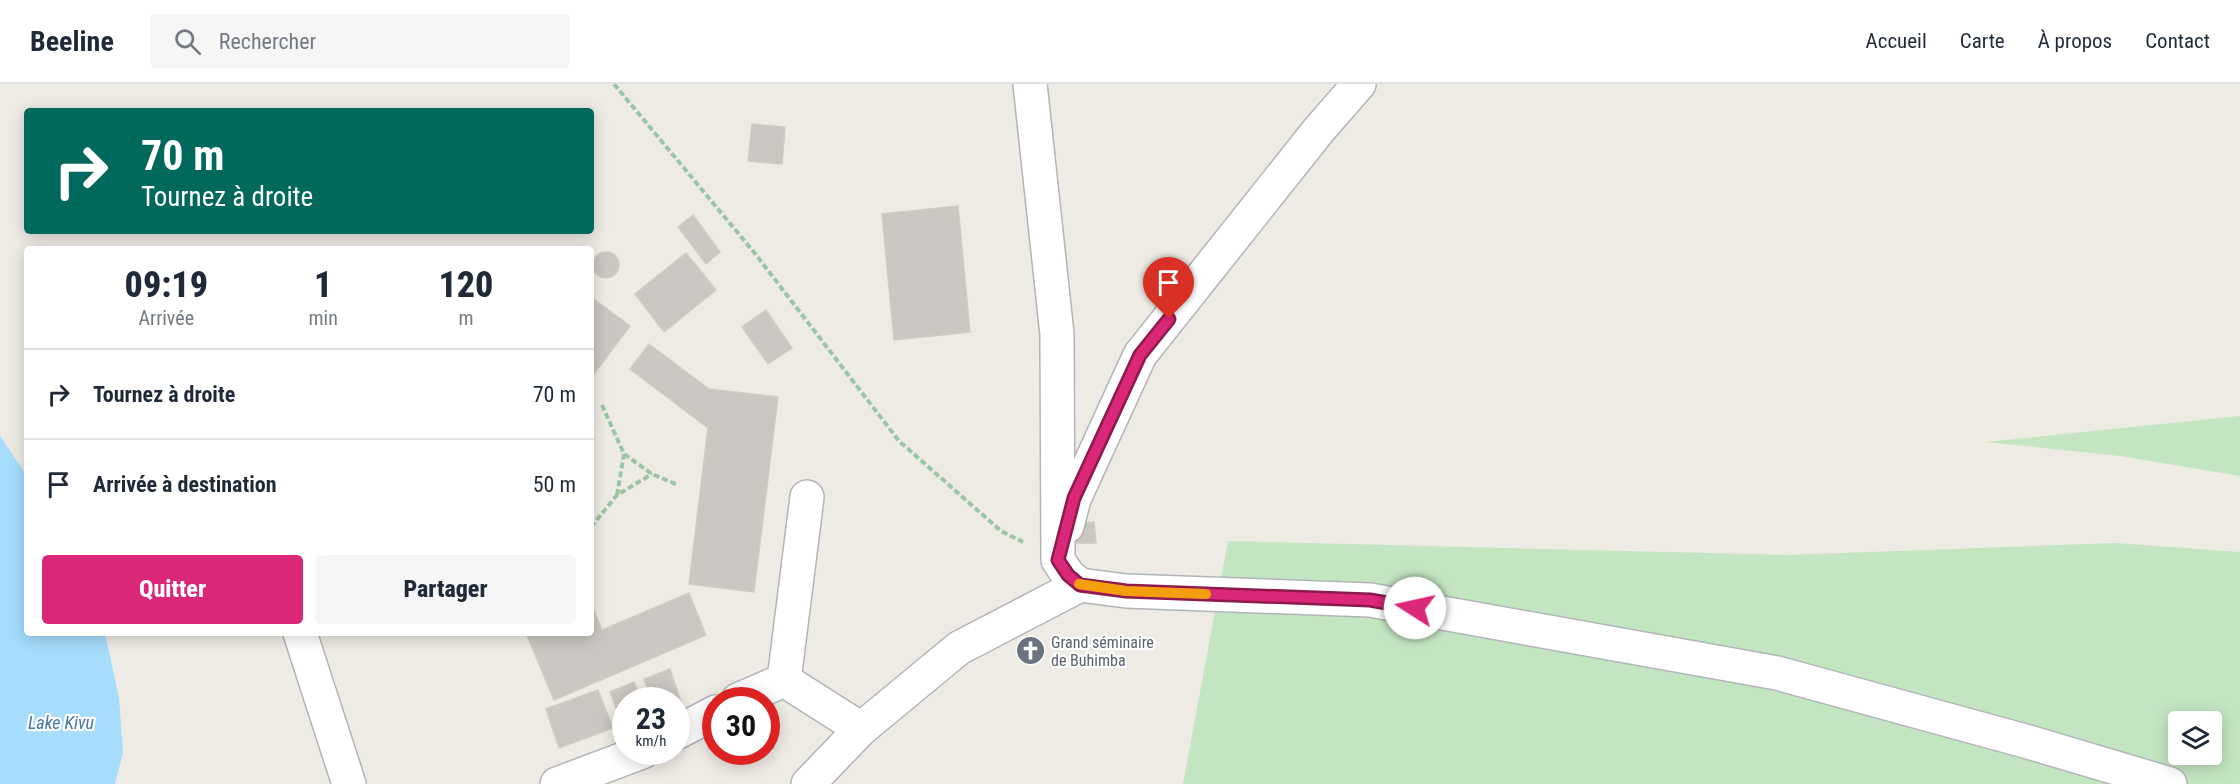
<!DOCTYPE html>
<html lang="fr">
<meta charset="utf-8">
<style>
:root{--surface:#fff;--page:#f6f6f7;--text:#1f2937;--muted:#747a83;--line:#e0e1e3;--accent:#db2777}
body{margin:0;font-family:"Roboto Condensed",sans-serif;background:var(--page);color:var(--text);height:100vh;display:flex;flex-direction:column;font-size:22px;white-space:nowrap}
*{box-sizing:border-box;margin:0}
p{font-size:20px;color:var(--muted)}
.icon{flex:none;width:33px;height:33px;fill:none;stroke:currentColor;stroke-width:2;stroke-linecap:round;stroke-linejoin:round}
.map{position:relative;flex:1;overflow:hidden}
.panel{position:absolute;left:24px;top:162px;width:570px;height:390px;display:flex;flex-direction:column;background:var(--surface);border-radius:6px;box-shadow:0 3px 15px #0003}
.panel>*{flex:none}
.guide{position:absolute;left:24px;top:24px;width:570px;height:126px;border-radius:6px;box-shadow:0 3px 15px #0003;background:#00695c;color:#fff;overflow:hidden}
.fabs{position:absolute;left:2168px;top:627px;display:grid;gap:12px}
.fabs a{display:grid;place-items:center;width:54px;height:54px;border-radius:6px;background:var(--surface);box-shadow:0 3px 15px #0003;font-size:30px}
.speed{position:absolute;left:612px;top:603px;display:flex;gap:12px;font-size:30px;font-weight:700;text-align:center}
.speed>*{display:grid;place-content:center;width:78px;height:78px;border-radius:50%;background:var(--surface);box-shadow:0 3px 15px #0003;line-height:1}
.speed small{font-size:15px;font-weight:400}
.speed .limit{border:9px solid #d22;background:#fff;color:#111}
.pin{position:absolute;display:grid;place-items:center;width:51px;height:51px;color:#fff;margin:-62px -26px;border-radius:50% 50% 50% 0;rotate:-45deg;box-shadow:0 0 6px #0007}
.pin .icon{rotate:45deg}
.me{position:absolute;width:66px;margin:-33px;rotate:280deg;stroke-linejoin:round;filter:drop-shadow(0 0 4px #0008)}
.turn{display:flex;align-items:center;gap:21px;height:126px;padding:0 18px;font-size:27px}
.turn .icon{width:78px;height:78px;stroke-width:2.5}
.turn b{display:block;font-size:42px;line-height:51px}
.eta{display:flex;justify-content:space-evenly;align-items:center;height:102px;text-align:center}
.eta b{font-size:36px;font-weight:800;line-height:42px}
.primary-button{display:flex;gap:12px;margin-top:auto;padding:12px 18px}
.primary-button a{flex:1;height:69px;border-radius:6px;background:var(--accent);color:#fff;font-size:24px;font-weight:800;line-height:69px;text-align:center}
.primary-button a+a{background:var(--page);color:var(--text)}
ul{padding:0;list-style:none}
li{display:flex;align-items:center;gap:18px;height:90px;padding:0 18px;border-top:2px solid var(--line)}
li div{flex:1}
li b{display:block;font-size:22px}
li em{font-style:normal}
header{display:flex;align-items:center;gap:36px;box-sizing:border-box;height:84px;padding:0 30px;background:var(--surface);border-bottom:2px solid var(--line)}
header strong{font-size:28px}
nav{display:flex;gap:33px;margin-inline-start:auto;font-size:21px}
.search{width:420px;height:54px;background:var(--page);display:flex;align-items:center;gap:15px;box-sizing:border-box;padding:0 21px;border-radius:6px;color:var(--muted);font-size:22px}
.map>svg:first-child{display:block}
.green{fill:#c3e5c1;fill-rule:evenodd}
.water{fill:#a6dcfc}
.building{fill:#cac6c1;stroke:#d2ccc2;stroke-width:1.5}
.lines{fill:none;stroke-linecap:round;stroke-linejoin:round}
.minor-casing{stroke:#b1b5b8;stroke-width:36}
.path{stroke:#9bc5a4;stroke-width:4;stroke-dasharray:6 3;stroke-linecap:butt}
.minor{stroke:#fff;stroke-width:33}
.route-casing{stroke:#8e194d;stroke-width:15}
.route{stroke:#db2777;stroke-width:10}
.slow{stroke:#f59e0b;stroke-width:10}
.labels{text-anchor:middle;stroke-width:4.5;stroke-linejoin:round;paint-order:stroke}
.worship-label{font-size:16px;fill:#5b616d;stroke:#fff;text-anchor:start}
.water-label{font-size:18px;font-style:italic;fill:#4078a5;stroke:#fff}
</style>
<header>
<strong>Beeline</strong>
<div class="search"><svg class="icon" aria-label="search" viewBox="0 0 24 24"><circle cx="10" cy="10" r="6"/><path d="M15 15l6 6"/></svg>Rechercher</div>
<nav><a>Accueil</a><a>Carte</a><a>À propos</a><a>Contact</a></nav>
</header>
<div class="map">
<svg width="2240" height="700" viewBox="0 0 2240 700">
<rect width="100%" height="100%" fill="#eeebe4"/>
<g class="green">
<path d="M 2240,332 L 2240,392 L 2120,372 L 1985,358 Z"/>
<path d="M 1228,457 L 1787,471 L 2115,459 L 2240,468 L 2240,700 L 1183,700 ZM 2178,638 L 2211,638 L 2211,670 L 2178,670 Z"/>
</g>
<path class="water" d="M 0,352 L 27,392 L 27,549 L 105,549 L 119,614 L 123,668 L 115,700 L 0,700 Z"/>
<g class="building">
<path d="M 752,40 L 785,43 L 782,80 L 748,77 Z"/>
<path d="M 958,122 L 970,248 L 894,256 L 882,130 Z"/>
<path d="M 693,131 L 720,168 L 706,180 L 678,143 Z"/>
<circle cx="606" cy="181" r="13"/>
<path d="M 686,169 L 716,206 L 664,248 L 635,210 Z"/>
<path d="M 591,213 L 630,242 L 591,294 Z"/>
<path d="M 766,226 L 792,264 L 768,280 L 742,243 Z"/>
<path d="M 649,260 L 709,305 L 778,313 L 754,508 L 689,500 L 708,344 L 630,285 Z"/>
<path d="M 1094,438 L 1096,459 L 1075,459 L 1074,439 Z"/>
<path d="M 689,509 L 706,551 L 554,616 L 526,549 L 591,549 L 591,520 L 602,546 Z"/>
<path d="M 670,585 L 682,621 L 676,623 L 676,616 L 652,616 L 644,595 Z"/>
<path d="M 634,598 L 641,616 L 626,616 L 624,645 L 610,608 Z"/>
<path d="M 598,606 L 613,644 L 559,664 L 546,625 Z"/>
</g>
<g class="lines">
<defs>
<g id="minor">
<path d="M 1030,0 L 1057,250 L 1058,476 L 1068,491 L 1080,501 L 1126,507 L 1370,516 L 1777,589 L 2025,657 L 2170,700"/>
<path d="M 1067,442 L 1074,415 L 1140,271 L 1318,47 L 1359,0"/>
<path d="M 300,549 L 349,700"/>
<path d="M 784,596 L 807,413"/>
<path d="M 738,616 L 784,596 L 861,645"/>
<path d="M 676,649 L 716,628"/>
<path d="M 557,700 L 642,668"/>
<path d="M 808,700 L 861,645 L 959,564 L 1080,501"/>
</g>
</defs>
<use href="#minor" class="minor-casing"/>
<g class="path">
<path d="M 614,0 L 753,167 L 899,357 L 1001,447 L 1023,458"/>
<path d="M 602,321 L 624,370 L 652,390 L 678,401"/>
<path d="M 617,411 L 624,370"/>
<path d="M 591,443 L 617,411 L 652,390"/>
</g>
<use href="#minor" class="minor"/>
</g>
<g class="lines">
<defs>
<path id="route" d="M 1169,235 L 1140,271 L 1074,414 L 1058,476 L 1068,491 L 1080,501 L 1126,507 L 1370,516 L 1415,524"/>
</defs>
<use href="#route" class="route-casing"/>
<use href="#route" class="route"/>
<path class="slow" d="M 1079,500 L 1126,507 L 1206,510"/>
</g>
<defs>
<symbol id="church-disc" viewBox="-11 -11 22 22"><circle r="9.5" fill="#6b7280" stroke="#fff"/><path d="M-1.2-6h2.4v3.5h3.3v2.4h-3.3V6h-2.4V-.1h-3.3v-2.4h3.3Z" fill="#fff"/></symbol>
</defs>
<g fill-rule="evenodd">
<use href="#church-disc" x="1014" y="550" width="33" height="33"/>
</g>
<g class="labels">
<g class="worship-label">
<text x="1051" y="564">Grand séminaire<tspan x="1051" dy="18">de Buhimba</tspan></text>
</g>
<g class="water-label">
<text x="61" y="645">Lake Kivu</text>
</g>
</g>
</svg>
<div class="fabs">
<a><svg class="icon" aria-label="layers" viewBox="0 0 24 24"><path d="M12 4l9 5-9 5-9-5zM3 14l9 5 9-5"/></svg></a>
</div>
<div class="speed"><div>23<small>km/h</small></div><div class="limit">30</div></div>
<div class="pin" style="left:1169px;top:235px;background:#d93025"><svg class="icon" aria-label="arrive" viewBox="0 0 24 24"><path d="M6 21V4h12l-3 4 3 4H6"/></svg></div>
<svg class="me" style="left:1415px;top:524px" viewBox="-20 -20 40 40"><circle r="19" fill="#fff"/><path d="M0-13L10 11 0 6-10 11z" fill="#db2777"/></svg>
<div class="guide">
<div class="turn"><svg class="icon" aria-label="right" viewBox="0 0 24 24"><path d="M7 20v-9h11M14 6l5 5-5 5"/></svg><div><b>70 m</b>Tournez à droite</div></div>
</div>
<section class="panel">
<div class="eta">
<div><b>09:19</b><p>Arrivée</p></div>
<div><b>1</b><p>min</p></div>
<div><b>120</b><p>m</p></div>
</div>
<ul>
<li><svg class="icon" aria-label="right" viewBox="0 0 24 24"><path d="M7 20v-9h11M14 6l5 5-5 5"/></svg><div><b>Tournez à droite</b></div><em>70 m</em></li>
<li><svg class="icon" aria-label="arrive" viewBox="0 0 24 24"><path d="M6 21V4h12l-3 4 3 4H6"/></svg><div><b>Arrivée à destination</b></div><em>50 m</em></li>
</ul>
<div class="primary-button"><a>Quitter</a><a>Partager</a></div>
</section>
</div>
